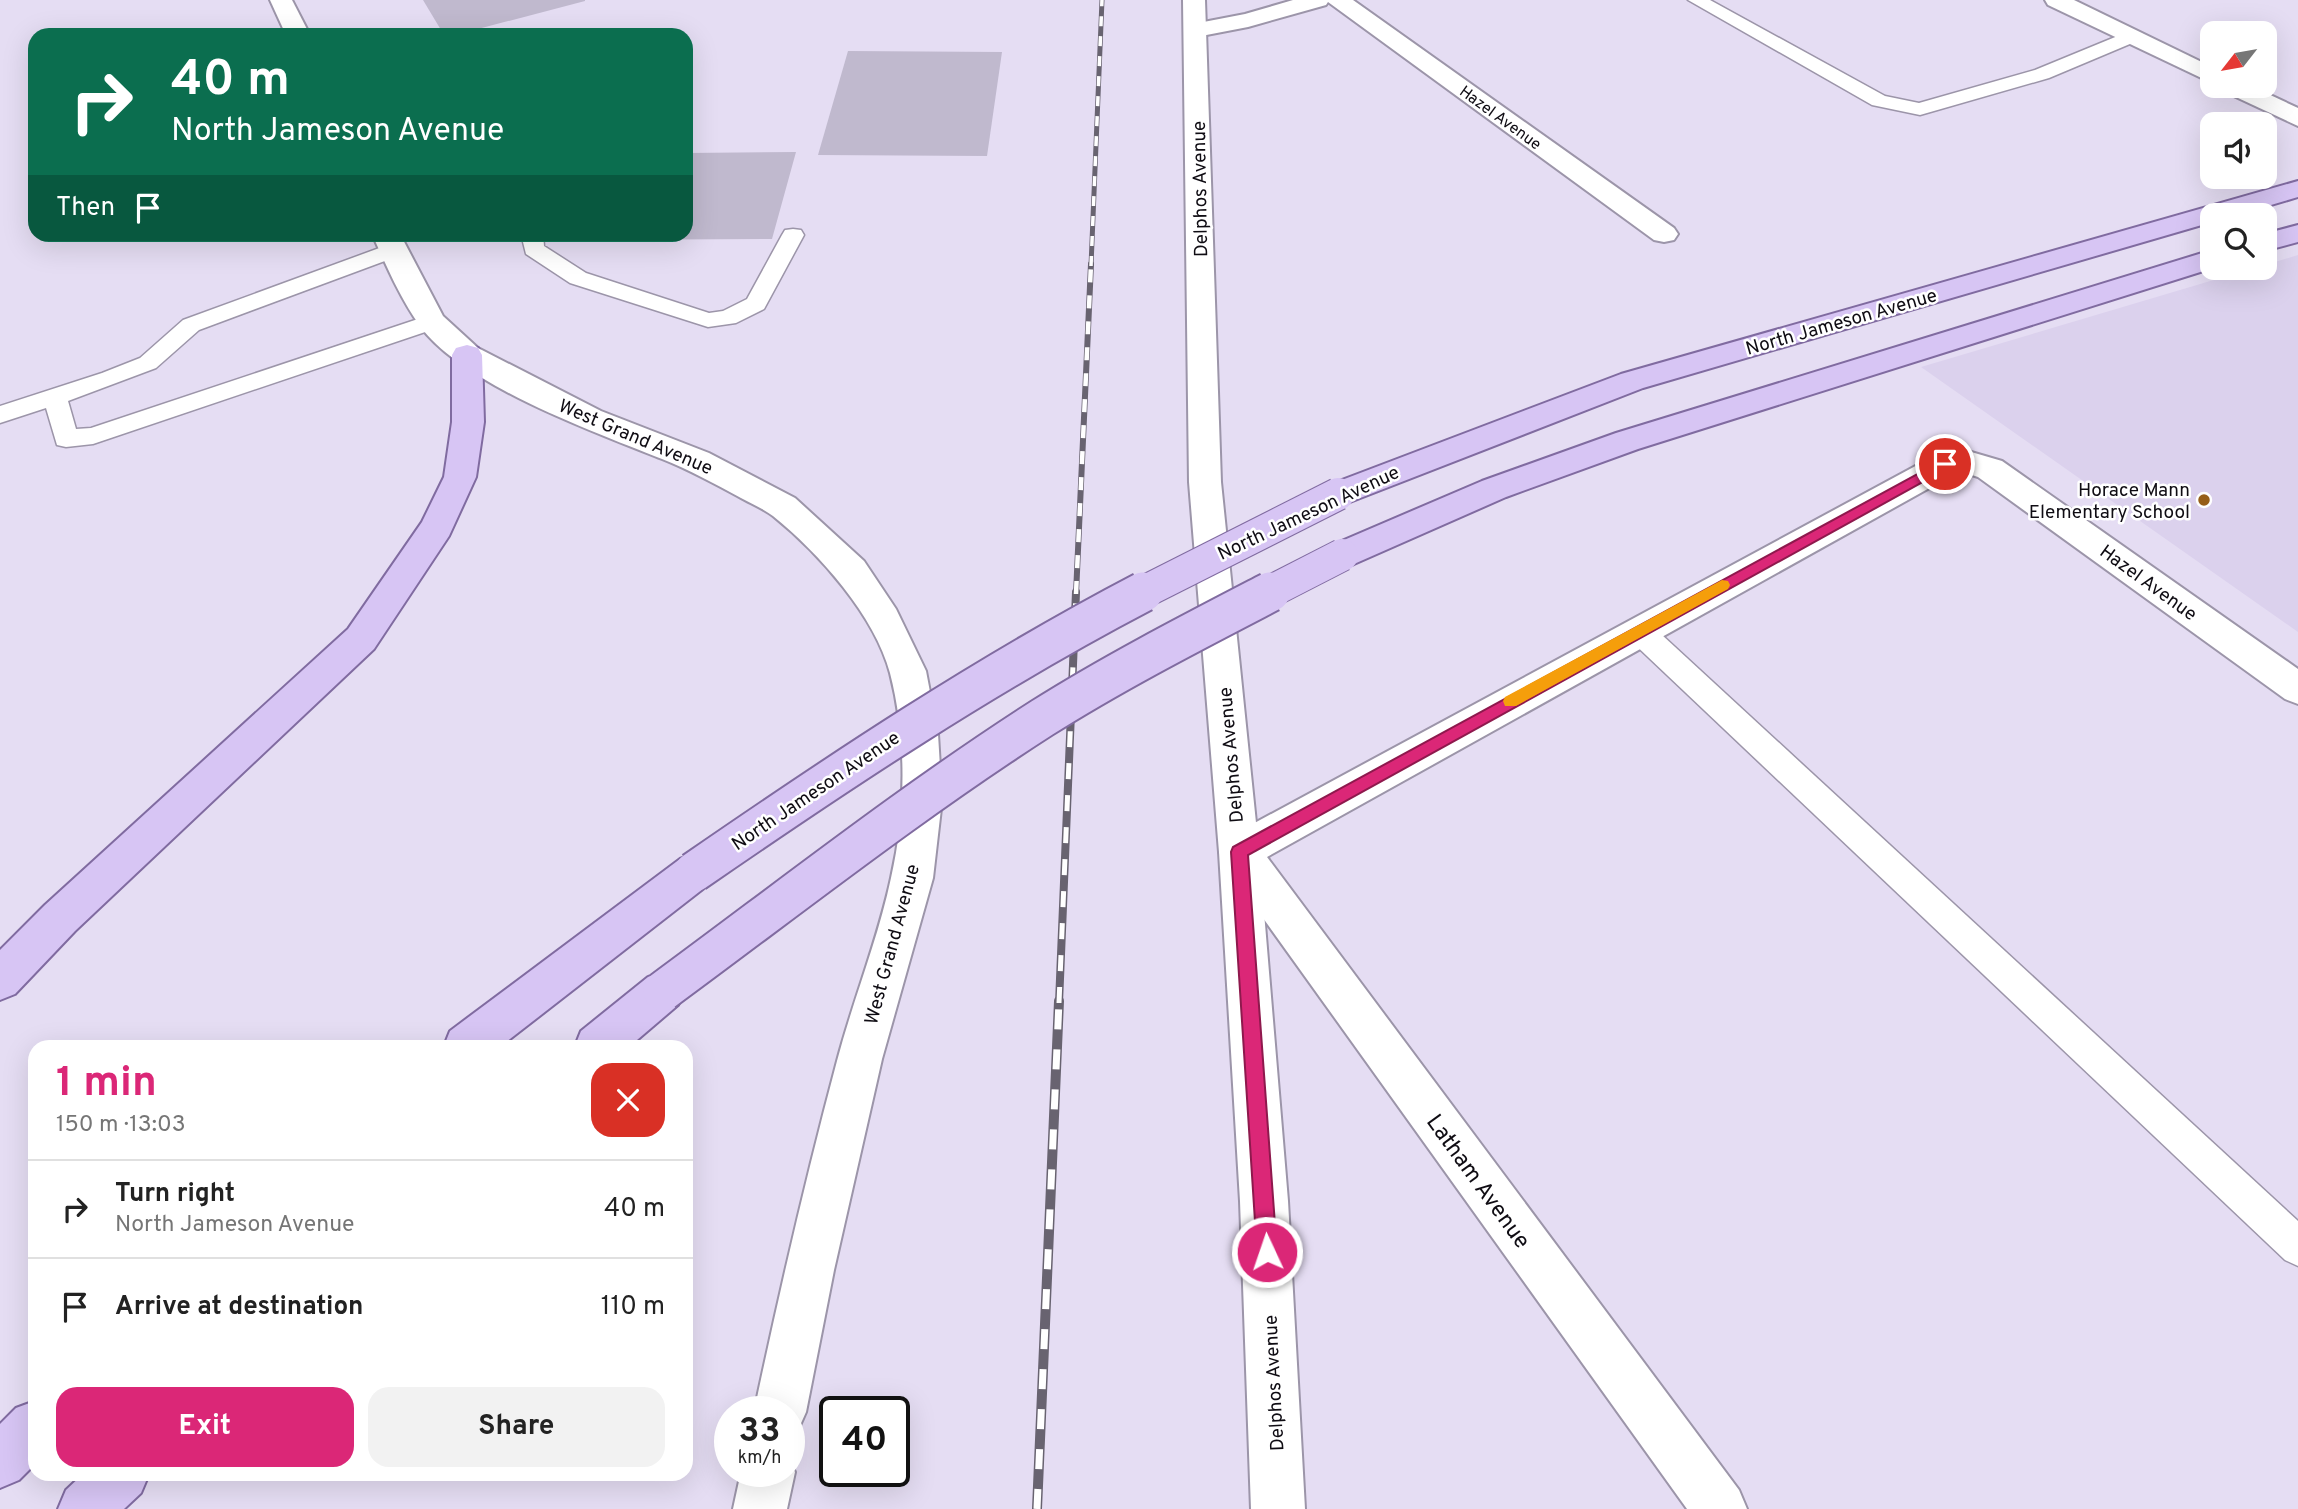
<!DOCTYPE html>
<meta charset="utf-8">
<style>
:root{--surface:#fff;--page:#f2f2f2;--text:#222;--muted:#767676;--line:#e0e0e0;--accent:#db2777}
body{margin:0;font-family:Overpass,sans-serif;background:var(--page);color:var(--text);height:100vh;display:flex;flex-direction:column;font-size:26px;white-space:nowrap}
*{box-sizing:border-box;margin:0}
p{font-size:23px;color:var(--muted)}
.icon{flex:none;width:38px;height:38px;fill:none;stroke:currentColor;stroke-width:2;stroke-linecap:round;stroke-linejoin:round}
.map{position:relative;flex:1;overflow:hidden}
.details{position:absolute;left:28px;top:1040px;width:665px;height:441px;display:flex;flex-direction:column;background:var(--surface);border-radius:21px;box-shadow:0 7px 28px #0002}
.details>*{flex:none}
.top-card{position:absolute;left:28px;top:28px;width:665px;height:214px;border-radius:21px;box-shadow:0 7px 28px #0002;background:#0b6e4f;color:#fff;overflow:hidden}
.needle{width:46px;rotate:239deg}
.fabs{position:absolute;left:2200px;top:21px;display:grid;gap:14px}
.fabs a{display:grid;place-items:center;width:77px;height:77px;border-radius:14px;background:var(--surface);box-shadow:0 7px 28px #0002;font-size:35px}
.speed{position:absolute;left:714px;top:1396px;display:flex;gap:14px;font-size:35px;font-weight:700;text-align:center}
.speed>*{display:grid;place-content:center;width:91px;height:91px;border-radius:50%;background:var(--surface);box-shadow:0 7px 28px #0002;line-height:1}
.speed small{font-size:18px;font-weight:400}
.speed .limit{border:4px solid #111;border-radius:10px;background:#fff;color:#111}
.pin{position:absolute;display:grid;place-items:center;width:60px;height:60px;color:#fff;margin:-30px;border:4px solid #fff;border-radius:50%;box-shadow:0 2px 7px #0007}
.me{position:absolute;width:77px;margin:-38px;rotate:357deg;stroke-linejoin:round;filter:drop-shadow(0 0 5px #0008)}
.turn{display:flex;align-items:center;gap:24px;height:147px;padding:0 28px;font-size:32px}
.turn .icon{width:91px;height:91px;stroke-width:2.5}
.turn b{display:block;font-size:49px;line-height:60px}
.then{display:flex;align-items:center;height:66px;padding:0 28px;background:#0003;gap:14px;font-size:26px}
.round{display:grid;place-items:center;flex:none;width:74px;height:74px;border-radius:21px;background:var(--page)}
.overview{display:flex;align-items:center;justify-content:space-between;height:119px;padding:0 28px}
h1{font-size:42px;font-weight:700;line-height:52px;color:var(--accent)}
.primary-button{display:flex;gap:14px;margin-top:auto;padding:14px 28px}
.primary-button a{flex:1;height:80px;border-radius:21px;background:var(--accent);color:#fff;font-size:28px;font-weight:700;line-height:80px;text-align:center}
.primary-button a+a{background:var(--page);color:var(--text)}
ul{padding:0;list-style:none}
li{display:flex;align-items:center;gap:21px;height:98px;padding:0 28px;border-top:2px solid var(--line)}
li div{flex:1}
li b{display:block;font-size:26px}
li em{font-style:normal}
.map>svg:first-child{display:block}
.built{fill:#dbd1ed}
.building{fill:#c0b9ce}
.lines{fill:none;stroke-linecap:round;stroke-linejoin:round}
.lane-casing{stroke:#9c95a9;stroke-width:3}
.street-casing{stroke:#9c95a9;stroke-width:4}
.secondary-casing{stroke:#9c95a9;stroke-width:4}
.primary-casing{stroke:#806ba0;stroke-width:4}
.lane{fill:#fff;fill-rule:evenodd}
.street{fill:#fff;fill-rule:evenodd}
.secondary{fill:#fff;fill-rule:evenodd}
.primary{fill:#d7c5f4;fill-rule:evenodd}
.rail-far3-casing{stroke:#686370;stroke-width:5}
.rail-far2-casing{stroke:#686370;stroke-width:6}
.rail-far1-casing{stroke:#686370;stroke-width:8}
.rail-casing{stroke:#686370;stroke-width:10}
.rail-far3{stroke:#fff;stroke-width:3.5;stroke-dasharray:10;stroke-linecap:butt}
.rail-far2{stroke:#fff;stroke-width:4.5;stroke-dasharray:13;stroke-linecap:butt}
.rail-far1{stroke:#fff;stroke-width:5;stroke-dasharray:16;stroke-linecap:butt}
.rail{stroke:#fff;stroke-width:7;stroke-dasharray:20;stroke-linecap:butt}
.primary-bridge-far1-casing{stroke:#806ba0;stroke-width:34;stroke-linecap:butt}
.primary-bridge-casing{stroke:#806ba0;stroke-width:43;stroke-linecap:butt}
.primary-bridge-far1{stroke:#d7c5f4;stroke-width:32}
.primary-bridge{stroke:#d7c5f4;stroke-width:39}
.route{fill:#db2777;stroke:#8e194d;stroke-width:2}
.slow{fill:#f59e0b}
.poi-dot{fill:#965e18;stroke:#fff;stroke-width:2.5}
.labels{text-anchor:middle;stroke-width:5;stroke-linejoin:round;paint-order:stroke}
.far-street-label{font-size:16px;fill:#0f0c13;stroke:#fff}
.street-label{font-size:19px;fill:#0f0c13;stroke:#fff}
.poi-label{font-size:19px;fill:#0f0c13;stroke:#fff;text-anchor:end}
.near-street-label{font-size:23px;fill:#0f0c13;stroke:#fff}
</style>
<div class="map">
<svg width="2298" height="1509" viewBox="0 0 2298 1509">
<rect width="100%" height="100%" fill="#e5ddf3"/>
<path class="built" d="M 2298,255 L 2298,632 L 1921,367 L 2254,268 L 2264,268 L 2265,265 Z"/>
<g class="building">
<path d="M 423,0 L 585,0 L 585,1 L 455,35 L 444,35 Z"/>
<path d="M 848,51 L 1002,52 L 987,156 L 818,155 Z"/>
<path d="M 796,152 L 772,239 L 573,240 L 575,234 L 686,234 L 686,153 Z"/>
</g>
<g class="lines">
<defs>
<g id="lane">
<path d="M 1688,0 L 1710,0 L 1885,96 L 1919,103 L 2035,70 L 2125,33 L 2131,32 L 2140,37 L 2137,41 L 2049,78 L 1920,115 L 1872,105 Z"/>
<path d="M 793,229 L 801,230 L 804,235 L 764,309 L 736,323 L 708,327 L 570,283 L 526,254 L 521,234 L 543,234 L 544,246 L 586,273 L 709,313 L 723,311 L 747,299 L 782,235 L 785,230 Z"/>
<path d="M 393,243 L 401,245 L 404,250 L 401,255 L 199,330 L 156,368 L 68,401 L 76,429 L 91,428 L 424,317 L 432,315 L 440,317 L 443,322 L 440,327 L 93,444 L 66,447 L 57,445 L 46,408 L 0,423 L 0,406 L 102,373 L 140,358 L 183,320 Z"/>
<path d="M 1639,620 L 1649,623 L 2298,1221 L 2298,1266 L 2285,1260 L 1629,639 L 1625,631 L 1629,623 Z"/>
</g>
<g id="street">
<path d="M 1293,0 L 1353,0 L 1674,228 L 1678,234 L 1674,240 L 1664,242 L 1654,240 L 1328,2 L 1326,5 L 1248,27 L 1196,37 L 1188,35 L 1184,30 L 1188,25 L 1245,14 Z"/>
<path d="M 2045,0 L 2074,0 L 2212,67 L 2212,83 L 2048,5 Z"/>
<path d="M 2220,86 L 2251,86 L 2298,108 L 2298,126 L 2223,91 Z"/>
<path d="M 1961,449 L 2002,461 L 2298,669 L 2298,704 L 2285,699 L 1978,477 L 1960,471 L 1267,857 L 1739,1490 L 1747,1509 L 1687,1509 L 1225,865 L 1219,852 L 1225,839 L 1934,456 Z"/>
</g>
<g id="secondary">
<path d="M 270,0 L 292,0 L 310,35 L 286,35 Z"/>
<path d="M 1183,0 L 1205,0 L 1221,482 L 1259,852 L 1288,1201 L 1305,1509 L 1251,1509 L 1240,1201 L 1219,852 L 1189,482 Z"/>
<path d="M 372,234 L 400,234 L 443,316 L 478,348 L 601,411 L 709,453 L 795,498 L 864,561 L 896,609 L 926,671 L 938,734 L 942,800 L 933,878 L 882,1059 L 834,1270 L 806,1412 L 798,1430 L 789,1434 L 789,1412 L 754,1412 C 779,1294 806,1177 837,1061 C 853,1000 878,940 891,878 C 906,812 907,739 890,673 C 875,616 819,553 773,516 C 764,509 752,504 741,498 C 715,484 690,470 662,459 C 594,432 463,385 420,326 C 400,298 386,265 372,234 Z"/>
<path d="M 789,1459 L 795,1472 L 787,1509 L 733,1509 L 741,1472 L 789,1472 Z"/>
</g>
<g id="primary">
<path d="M 2298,181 L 2298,197 L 2237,215 L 2212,215 L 2212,222 L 1643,388 L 1350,502 L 1338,506 L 1326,502 L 1321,494 L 1326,486 L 1621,374 Z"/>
<path d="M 2298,225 L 2298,242 L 2264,251 L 2264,234 Z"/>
<path d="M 2212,250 L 2213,268 L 1638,449 L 1506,497 L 1354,564 L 1342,568 L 1330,564 L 1325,555 L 1330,546 L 1482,481 L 1616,433 Z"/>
<path d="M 467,345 L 478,348 L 482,355 L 484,422 L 476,477 L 449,536 L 374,649 L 75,931 L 15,994 L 0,1000 L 0,950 L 45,905 L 348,629 L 422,522 L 444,477 L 452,422 L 452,355 L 456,348 Z"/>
<path d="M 694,854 L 708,859 L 714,872 L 708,885 L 501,1046 L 444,1046 L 450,1031 L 680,859 Z"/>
<path d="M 663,971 L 678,977 L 685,991 L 678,1005 L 630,1046 L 575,1046 L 581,1031 L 648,977 Z"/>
<path d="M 35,1401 L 35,1464 L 19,1480 L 0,1488 L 0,1424 L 16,1408 Z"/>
<path d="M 83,1474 L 149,1474 L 141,1493 L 124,1509 L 58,1509 L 66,1490 Z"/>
</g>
</defs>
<use href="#lane" class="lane-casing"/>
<use href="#street" class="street-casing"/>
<use href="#secondary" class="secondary-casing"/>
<use href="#primary" class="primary-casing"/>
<use href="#lane" class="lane"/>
<use href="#street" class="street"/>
<use href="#secondary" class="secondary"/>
<use href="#primary" class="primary"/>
<defs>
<path id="rail-far3" d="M 1091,266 L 1102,0"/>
<path id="rail-far2" d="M 1076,594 L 1091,264"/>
<path id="rail-far1" d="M 1059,1003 L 1076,592"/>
<path id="rail" d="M 1037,1509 L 1059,1001"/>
</defs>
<use href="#rail-far3" class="rail-far3-casing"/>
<use href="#rail-far2" class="rail-far2-casing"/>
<use href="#rail-far1" class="rail-far1-casing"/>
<use href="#rail" class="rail-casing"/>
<use href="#rail-far3" class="rail-far3"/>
<use href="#rail-far2" class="rail-far2"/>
<use href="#rail-far1" class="rail-far1"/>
<use href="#rail" class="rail"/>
<defs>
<g id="primary-bridge-far1">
<path d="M 1140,594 L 1338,494"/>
<path d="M 1266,594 L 1342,555"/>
</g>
<g id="primary-bridge">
<path d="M 694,872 C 839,772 986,674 1143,592"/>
<path d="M 663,991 C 788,899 911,802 1042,718 C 1115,672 1193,632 1270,592"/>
</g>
</defs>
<use href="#primary-bridge-far1" class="primary-bridge-far1-casing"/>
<use href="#primary-bridge" class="primary-bridge-casing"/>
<use href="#primary-bridge-far1" class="primary-bridge-far1"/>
<use href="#primary-bridge" class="primary-bridge"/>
</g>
<path class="route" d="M 1945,459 L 1950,460 L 1950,467 L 1248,855 L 1277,1252 L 1274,1259 L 1267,1262 L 1260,1259 L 1257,1252 L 1231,852 L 1233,847 Z"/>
<path class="slow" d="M 1722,580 L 1728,581 L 1730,585 L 1728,589 L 1516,706 L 1505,706 L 1503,701 L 1505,697 Z"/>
<circle class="poi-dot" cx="2204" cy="500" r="7"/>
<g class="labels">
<g class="far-street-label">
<text transform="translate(1501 117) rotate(36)" y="6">Hazel Avenue</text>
</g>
<g class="street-label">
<text transform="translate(1199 189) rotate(-91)" y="7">Delphos Avenue</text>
<text transform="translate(1841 321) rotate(-16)" y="7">North Jameson Avenue</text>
<text transform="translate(636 436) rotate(23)" y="7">West Grand Avenue</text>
<text transform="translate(1308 512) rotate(-25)" y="7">North Jameson Avenue</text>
<text transform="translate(2149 582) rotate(36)" y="7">Hazel Avenue</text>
<text transform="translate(1230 755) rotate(-95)" y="7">Delphos Avenue</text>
<text transform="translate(815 790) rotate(-34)" y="7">North Jameson Avenue</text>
<text transform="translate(891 944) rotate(-75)" y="7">West Grand Avenue</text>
<text transform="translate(1273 1383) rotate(-93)" y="7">Delphos Avenue</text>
</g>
<g class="poi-label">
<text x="2190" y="496">Horace Mann<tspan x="2190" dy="22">Elementary School</tspan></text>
</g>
<g class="near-street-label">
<text transform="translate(1479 1181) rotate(54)" y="8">Latham Avenue</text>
</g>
</g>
</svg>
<div class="fabs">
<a><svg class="needle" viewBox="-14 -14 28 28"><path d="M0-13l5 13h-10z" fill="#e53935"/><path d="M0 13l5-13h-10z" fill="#767676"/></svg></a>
<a><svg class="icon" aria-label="sound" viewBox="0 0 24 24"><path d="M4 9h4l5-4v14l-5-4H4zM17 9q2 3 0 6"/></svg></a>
<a><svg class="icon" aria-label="search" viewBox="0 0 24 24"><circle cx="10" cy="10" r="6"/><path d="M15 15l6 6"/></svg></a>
</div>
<div class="speed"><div>33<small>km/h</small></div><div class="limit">40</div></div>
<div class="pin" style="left:1945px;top:464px;background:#d93025"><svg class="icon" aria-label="arrive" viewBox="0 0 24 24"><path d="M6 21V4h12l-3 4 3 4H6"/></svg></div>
<svg class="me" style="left:1267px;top:1252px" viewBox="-20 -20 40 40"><circle r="17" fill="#db2777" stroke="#fff" stroke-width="3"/><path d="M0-11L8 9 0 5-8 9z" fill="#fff"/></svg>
<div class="top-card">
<div class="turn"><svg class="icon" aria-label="right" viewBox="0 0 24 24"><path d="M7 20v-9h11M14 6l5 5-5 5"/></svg><div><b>40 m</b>North Jameson Avenue</div></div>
<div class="then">Then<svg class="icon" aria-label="arrive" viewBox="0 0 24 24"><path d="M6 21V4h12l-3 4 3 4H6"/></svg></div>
</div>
<section class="details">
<div class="overview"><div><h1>1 min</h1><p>150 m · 13:03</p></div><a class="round" style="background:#d93025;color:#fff"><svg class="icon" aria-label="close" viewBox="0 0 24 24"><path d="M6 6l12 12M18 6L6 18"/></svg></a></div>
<ul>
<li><svg class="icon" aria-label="right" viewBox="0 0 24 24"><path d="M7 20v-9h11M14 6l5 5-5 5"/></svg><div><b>Turn right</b><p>North Jameson Avenue</p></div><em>40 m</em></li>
<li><svg class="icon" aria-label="arrive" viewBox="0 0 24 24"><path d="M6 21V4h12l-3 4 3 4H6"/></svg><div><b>Arrive at destination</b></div><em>110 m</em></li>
</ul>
<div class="primary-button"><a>Exit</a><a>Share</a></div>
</section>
</div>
